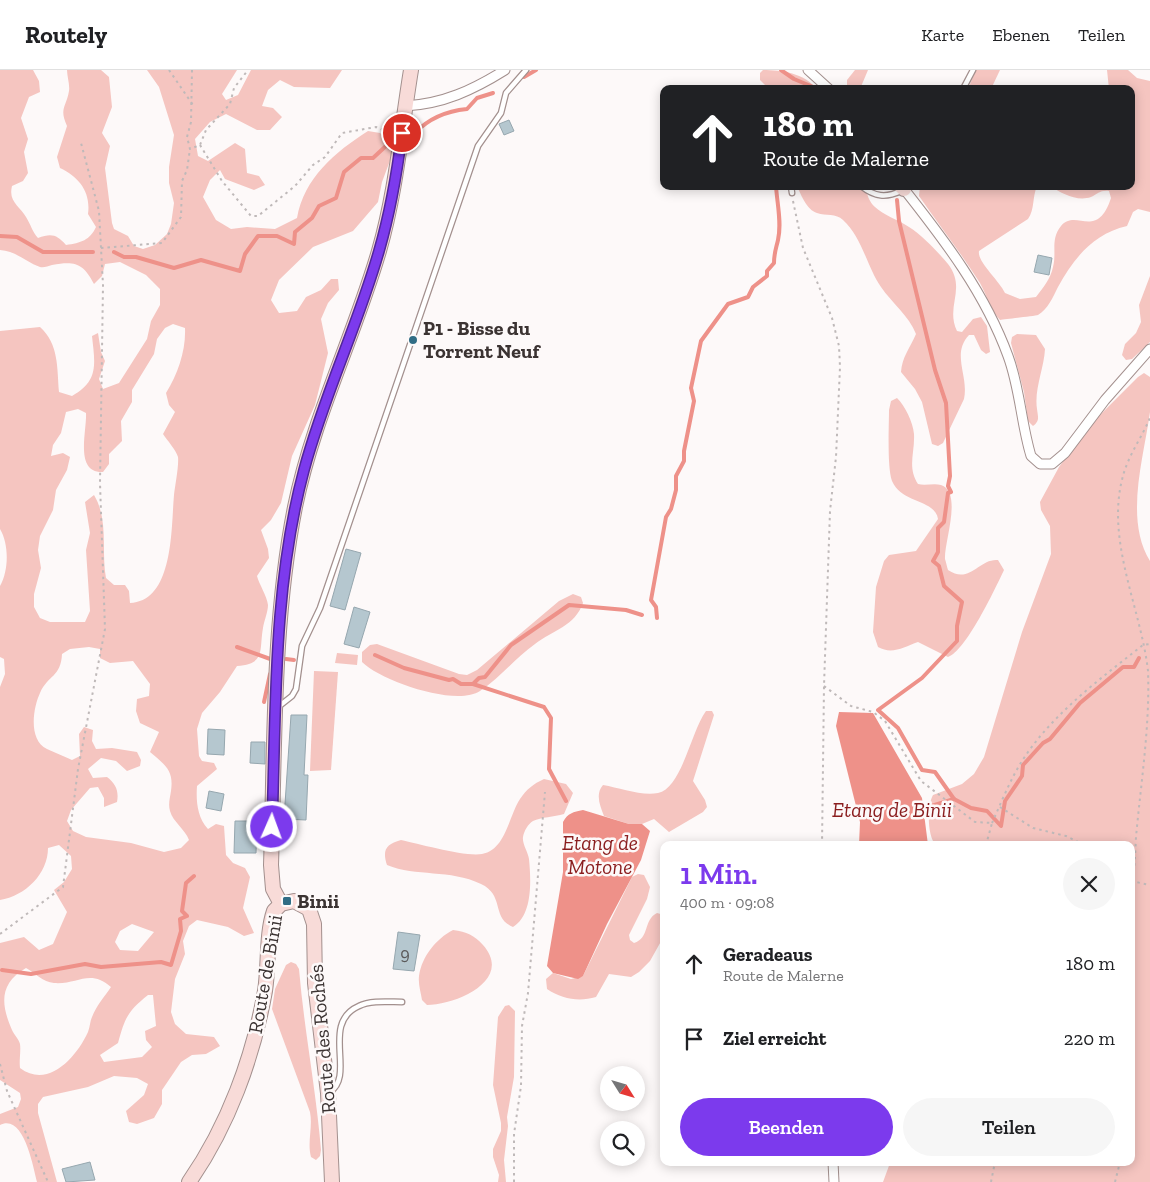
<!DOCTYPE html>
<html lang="de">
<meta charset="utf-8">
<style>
:root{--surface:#fff;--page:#f6f6f6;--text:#202124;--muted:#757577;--line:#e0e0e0;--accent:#7c3aed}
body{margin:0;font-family:"Zilla Slab",serif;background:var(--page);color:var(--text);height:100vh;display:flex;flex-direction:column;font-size:19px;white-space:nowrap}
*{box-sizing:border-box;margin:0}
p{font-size:16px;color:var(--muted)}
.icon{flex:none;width:28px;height:28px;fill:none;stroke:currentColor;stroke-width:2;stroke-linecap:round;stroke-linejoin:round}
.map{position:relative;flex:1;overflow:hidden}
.drawer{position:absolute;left:660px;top:771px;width:475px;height:325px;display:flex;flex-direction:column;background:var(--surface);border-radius:10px;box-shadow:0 2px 12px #0003}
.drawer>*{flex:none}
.top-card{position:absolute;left:660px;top:15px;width:475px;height:105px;border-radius:10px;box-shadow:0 2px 12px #0003;background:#202124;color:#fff;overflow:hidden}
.needle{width:32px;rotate:127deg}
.buttons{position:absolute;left:600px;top:996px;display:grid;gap:10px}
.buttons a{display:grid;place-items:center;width:45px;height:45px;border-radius:50%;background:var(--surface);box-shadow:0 2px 12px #0003;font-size:25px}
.pin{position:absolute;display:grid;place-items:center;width:42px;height:42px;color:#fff;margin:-21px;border:2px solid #fff;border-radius:50%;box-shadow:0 1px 5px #0007}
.me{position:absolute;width:55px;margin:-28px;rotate:2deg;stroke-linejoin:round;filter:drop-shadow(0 0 4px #0008)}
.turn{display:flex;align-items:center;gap:18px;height:105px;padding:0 20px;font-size:22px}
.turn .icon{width:65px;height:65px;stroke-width:2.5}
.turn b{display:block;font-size:35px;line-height:42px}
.round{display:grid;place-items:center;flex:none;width:52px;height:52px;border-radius:26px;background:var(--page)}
.headline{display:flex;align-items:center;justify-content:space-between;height:85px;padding:0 20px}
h1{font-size:30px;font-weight:600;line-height:38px;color:var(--accent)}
.button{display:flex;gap:10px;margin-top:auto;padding:10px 20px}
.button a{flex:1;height:58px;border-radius:30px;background:var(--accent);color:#fff;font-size:20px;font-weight:600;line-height:58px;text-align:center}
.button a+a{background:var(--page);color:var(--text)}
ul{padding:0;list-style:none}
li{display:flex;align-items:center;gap:15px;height:75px;padding:0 20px}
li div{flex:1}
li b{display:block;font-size:19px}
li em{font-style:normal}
header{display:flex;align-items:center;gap:30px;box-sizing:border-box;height:70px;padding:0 25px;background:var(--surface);border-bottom:1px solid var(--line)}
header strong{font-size:24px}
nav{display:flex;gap:28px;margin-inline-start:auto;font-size:18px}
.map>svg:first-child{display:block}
.green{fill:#f5c5c0;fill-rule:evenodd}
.water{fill:#ee9189}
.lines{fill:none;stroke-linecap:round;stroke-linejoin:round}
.stream{stroke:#ee9189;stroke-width:4}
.building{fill:#b5c7cf;stroke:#96a7af}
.lane-casing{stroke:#a3908e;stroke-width:7}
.street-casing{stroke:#a3908e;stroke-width:11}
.secondary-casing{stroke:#a3908e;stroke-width:16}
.path{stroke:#bfb9b9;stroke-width:2;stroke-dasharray:2.5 4;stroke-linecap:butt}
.lane{stroke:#fff;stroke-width:4.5}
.street{stroke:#fff;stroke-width:9}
.secondary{stroke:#f8dbd8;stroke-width:14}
.route-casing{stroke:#51269a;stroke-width:12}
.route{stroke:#7c3aed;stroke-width:9}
.poi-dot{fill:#316d85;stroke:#fdf9f9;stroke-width:2}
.labels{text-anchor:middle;stroke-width:5;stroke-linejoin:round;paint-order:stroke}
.number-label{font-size:18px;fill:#5a5859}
.poi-label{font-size:20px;font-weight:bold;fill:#3b3332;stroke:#fdf9f9;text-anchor:start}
.street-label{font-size:20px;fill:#3b3332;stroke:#fdf9f9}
.water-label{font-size:21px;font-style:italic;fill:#8a1d1e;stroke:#fdf9f9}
</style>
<header>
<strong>Routely</strong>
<nav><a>Karte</a><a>Ebenen</a><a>Teilen</a></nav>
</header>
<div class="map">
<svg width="1150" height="1112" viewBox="0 0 1150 1112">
<rect width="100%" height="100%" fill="#fdf9f9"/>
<g class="green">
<path d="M 0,0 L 33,0 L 39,11 L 40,22 L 29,27 L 21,48 L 28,69 L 24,82 L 28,103 L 23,111 L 12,116 C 8,132 20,136 26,147 C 31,155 32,161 38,168 C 52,163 57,165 66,175 C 81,173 90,170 96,157 L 88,144 C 91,122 79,107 60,98 L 57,87 L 67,56 C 59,38 66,38 69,21 C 70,15 67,6 67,0 L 101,0 L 109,7 L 112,37 L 102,63 L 110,76 L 105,98 L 112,153 L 114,159 L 128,166 L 134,176 L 143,179 L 155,175 L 167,164 L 171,154 L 174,133 L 169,113 L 169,97 L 174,65 L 159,17 L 147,0 L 237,0 L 222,24 L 226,30 L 238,25 L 251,0 L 342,0 L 330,18 L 294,17 L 280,10 L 268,20 L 262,36 L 273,38 L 282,47 L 270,60 L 257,60 L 226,44 L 210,52 L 195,69 L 198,86 L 208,91 L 235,73 L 245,79 L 247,103 L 259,106 L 265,115 L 254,120 L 225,109 L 220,100 L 210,110 L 203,127 L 216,150 L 231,159 L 247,157 L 275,159 L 297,148 C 304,108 335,82 368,61 L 380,63 L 393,73 L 391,88 L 382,112 L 378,132 L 353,161 L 313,177 L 279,210 L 271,230 L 279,243 L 297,241 L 306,227 L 321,220 L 331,209 L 338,209 L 339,220 L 328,233 L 321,249 L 328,283 L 315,335 L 292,386 L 281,433 L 271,450 L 261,460 L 268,479 L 269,488 L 257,506 C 259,514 267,526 268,535 C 268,542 264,551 263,558 C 259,580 266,594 237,596 L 220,622 L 202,643 L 197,659 L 199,686 L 202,691 L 214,693 L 217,699 L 197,716 C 196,731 197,747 208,759 L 216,754 L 224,756 L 226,785 L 233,793 L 245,798 L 250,807 L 243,838 L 254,863 L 244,866 L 228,857 L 197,850 L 189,856 L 183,871 L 185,884 L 175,909 L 171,942 L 175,954 L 186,964 L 214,967 L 220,976 L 206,984 L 192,985 L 181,992 L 162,1020 L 162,1034 L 154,1048 L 137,1054 L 129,1052 L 126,1041 L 144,1025 L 148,1014 L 137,1008 L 114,1006 L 88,1017 L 43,1027 L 38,1034 L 38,1043 L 57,1112 L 37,1112 C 33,1097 24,1043 0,1055 L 0,1044 L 18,1037 L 21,1029 L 20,1023 L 0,1010 L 0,873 L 24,867 L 39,880 L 53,874 L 67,842 L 54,820 L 64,812 L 72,799 L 71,786 L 59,775 L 48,778 C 48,804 25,826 0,830 L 0,617 L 5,604 L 4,589 L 0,587 L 0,516 C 9,500 9,474 0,459 L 0,261 L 40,257 C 59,274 57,298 59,322 L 72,326 C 99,311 95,294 92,266 L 98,263 L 101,282 L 105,291 L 99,309 L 103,319 L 119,313 L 147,269 L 151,251 L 160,235 L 160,219 L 146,205 L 120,192 L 105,194 L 102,206 L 94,214 C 83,193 75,191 52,195 C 48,196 44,198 40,197 C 26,192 16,181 0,180 ZM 173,254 L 185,258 C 186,280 178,304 166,323 L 169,335 L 175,342 L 163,364 C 167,370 176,380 178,387 C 179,396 175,416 174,425 C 171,458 174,531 130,533 L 129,521 L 125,515 L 114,515 L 106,508 C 101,481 109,450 94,425 L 85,432 L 90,463 L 86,480 L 90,541 L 85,552 L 50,552 L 40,548 L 34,537 L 34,524 L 41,498 L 38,480 L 40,466 L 53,440 L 56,420 L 67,400 L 70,387 L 63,383 L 51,386 L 53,375 L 61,363 L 66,342 L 78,339 L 86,343 C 87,361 74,403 103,402 L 109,394 L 109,384 L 122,371 L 121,351 L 132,332 L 132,320 L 154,284 L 157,269 L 165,258 ZM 89,577 L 100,579 L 100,588 L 110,593 L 133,591 L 150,614 L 149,626 L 137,629 L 136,641 L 140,653 L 159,662 L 150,682 C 165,695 174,700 171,721 C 170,728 168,734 170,741 C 173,752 185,759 189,770 L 181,778 L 164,782 L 131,773 L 86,767 L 73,761 L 67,751 L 71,740 L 90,718 L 98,717 L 104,728 L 104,737 L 117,732 C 119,721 116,714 107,707 L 93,708 L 88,699 L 101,688 L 116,691 L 127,701 L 140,696 L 141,690 L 137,682 L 112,678 L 96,679 L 92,671 L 93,660 L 84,657 L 79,664 L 80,686 L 72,690 C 64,686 55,683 47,679 C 28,670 33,638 40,623 C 48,605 61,607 62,584 L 70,579 ZM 132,854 L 154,862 L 138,881 L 120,880 L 115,872 L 120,861 ZM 26,898 C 35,903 43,912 54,913 C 77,915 90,898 111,917 C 105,926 96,936 92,947 C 90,951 90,957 88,962 C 76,988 48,1019 20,998 C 19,990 21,981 20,974 C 19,969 14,965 12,960 C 0,933 0,913 26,898 ZM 148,925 L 153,925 L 156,956 L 145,961 L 146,970 L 152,977 L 142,987 L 104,992 L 100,985 L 118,973 C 125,948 127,942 148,925 Z"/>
<path d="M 763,0 C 781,0 805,3 816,19 L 769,19 L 760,10 L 760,3 Z"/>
<path d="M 855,0 L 868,0 L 860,19 L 847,19 L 847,10 Z"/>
<path d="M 976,0 L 1000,0 L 991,19 L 968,19 Z"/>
<path d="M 1107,0 L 1128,0 L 1137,8 L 1150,11 L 1150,142 L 1138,139 L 1133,142 L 1127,156 C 1093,164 1074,188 1058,217 C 1053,227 1048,239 1038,245 C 1035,246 1006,249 1000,250 C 992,242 986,224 980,213 C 961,183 939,155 919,126 L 920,116 L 1037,116 C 1032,128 1035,139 1028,149 L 985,177 L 979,181 C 977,192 999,210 1005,223 L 1020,229 L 1036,227 C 1043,218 1051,208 1053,197 C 1057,182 1050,170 1061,156 C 1076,138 1097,171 1111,128 L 1109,121 C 1100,120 1098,124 1091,127 C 1077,132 1061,123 1050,116 L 1131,116 L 1131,19 L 1109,19 Z"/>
<path d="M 797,116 L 865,116 C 867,124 869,132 875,137 C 883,145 899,150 909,157 C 923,166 937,181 948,194 C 967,219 945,236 957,261 L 962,262 L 973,249 L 981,247 L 987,256 L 990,282 L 986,284 L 981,280 L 974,265 L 969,265 C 951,284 969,306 964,329 L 943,373 L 938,376 L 932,374 L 922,332 L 915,319 L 901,302 C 902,287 910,278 916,264 C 909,246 892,233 881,217 C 867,197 862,167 843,150 C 836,143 826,146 817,143 C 807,140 801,125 797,116 Z"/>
<path d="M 1150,206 L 1150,272 L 1132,289 L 1126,290 L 1122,285 L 1125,274 L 1136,263 L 1141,252 L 1139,235 Z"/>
<path d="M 1017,264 L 1036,265 L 1045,279 C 1044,299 1034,319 1037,339 C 1038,347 1040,351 1033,356 L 1028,351 L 1024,322 L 1011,273 L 1012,267 Z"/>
<path d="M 1144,303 L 1150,307 C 1150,318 1150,331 1150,342 C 1144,387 1124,449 1150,491 L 1150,1112 L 883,1112 L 890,1093 L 1131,1092 L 1131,775 L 936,775 C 927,767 927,735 933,725 L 962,714 L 974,704 L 984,687 L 1022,562 L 1051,484 L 1050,456 L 1041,440 L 1040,432 L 1059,397 L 1089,356 L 1138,307 Z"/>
<path d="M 897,328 C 905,336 913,352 914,364 C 915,383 907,397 918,414 C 925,416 934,413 941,415 C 963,422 944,472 945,489 C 946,492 947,497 948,500 C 970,515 979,488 998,490 L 1004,500 C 995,519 966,581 948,587 L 918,572 C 904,577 892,585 878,577 L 873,562 L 876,517 L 884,491 L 889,485 L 916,481 L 938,449 C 935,429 902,434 892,411 C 887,397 889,357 889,340 L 891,331 Z"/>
<path d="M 573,524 L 581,527 L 583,533 C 575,556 553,560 535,574 C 515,588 500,608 480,621 C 456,637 381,611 362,592 L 362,582 L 370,575 L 377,574 L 459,604 L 467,605 L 477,600 L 559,531 Z"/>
<path d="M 337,583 L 358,585 L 357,595 L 335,593 Z"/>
<path d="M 314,601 L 338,602 L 331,700 L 310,701 Z"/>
<path d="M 706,641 L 712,641 L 714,645 L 693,711 L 705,730 L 707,737 L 703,742 L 669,762 L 654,749 L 642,754 L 629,754 L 604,746 C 600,736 595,724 603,715 C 620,718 641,726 658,723 C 682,718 691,661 706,641 Z"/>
<path d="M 544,709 L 566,714 L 573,723 L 564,744 C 554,747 541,747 533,751 C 528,754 524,761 523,767 C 522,774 528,782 529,789 C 531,810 533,845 513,857 C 491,848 505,825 481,814 C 450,799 416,807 387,795 C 382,780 386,774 401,770 C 420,774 465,787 482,784 C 506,780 509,745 520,729 C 527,719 533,714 544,709 Z"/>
<path d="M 638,804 L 644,805 L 650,817 L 647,829 L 629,865 L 630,870 L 634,873 C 650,868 643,850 657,843 L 664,845 L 664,866 L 650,891 L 639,902 L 631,907 L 609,904 L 596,927 C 579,932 562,929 547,919 L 546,909 L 553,903 L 571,909 L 583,906 L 632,807 Z"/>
<path d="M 453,860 C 467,862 474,865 483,875 C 514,910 456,935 427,935 L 422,930 C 421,923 418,914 419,906 C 422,886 436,869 453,860 Z"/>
<path d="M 291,892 L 296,894 L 299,899 C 304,959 316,1019 321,1080 L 320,1086 L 316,1090 L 311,1087 C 307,1072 313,1058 310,1042 L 272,939 L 275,919 L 286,895 Z"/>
<path d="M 509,935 L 515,941 L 514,1007 L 507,1047 L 508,1056 L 504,1090 L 506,1112 L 498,1112 L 499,1105 L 493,1087 L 493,1079 L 501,1061 L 501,1053 L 493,1015 L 498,947 L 505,936 Z"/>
</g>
<g class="water">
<path d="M 839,642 L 873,643 L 922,728 L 928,775 L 859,775 L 860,752 L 836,656 Z"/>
<path d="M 583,740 L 629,754 L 642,754 L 650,761 L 641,790 L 607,854 L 583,906 L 578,909 L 553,903 L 547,896 L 563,802 L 563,752 C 568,743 573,742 583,740 Z"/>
</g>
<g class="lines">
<g class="stream">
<path d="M 781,0 L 794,9 L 818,19"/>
<path d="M 524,7 L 536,0"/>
<path d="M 415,63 C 430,47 447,41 467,39 L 477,28 L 493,23"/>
<path d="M 890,116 L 892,117"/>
<path d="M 897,130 L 899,151 L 935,300 L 946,333 L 950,406 L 948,416 L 951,422 L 948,423 L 944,452 L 938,458 L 938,482 L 933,491 L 939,496 L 944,516 L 962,532 L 957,556 L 957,571 L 922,608 L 878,640 L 898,658 L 922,700 L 935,702 L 954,729"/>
<path d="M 0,166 L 17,167 L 43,182 L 93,182"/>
<path d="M 114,182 L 124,187 L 136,187 L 174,198 L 201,190 L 240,201 L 245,184 L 258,166 L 277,166 L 294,174 L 295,162 L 312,148 L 319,136 L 336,128 L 344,102 L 361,88 L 373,88 L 387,75"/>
<path d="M 657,548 L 656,537 L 651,530 L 666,447 L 671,439 L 676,420 L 676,406 L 684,391 L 684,381 L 694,331 L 691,318 L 701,271 L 728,234 L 748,227 L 753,217 L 767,206 L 767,201 L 774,193 C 774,183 776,179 778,170 C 782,153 777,133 776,116"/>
<path d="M 237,577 L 273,590"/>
<path d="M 375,585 L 404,598 L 449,610 L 453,609 L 461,614 L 473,614 L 479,608 L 485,607 L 511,575 L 569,535 L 626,540 L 642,545"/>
<path d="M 286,589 L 294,590"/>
<path d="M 473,614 L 544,637 L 551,648 L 549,699 L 566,731"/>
<path d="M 264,632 L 270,604"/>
<path d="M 925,738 L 954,729 L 971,738 L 987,741 L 1001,756 L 1005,731 L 1022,706 L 1023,695 L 1043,673 L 1050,669 L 1080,633 L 1123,597 L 1134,597 L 1139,588"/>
<path d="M 2,900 L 31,904 L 85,894 L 101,897 L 161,892 L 171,895 L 181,861 L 180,849 L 187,846 L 182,841 L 186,813 L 194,806"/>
</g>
</g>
<g class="building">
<path d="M 509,50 L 514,61 L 504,65 L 499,54 Z"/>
<path d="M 1038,185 L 1052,188 L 1049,205 L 1034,202 Z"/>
<path d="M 346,479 L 361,483 L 345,540 L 330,536 Z"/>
<path d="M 354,537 L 370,542 L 359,578 L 344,574 Z"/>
<path d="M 291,645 L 307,645 L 304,705 L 308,705 L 306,750 L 284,749 Z"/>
<path d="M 208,659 L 225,660 L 224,685 L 207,684 Z"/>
<path d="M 251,672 L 265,672 L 265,694 L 250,693 Z"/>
<path d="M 209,721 L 224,724 L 221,741 L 206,738 Z"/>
<path d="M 235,751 L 257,751 L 256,783 L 234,783 Z"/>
<path d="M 398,862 L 420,865 L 414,901 L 393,899 Z"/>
<path d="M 90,1092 L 95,1110 L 66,1112 L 62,1099 Z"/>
</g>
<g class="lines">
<defs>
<g id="lane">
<path d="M 963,19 L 973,0"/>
<path d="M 791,116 L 792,123"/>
<path d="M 861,116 C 875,127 886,128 901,121"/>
<path d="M 278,637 L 292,626 L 296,619 L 302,576 L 320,538 L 478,76 L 501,43 L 506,23 L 526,0"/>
<path d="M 330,1022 C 356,1005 320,953 359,936 C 371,930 389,932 402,932"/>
</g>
<g id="street">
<path d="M 808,0 L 829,19"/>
<path d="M 405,36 C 443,34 473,20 505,0"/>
<path d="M 904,119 C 945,171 985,223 1008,286 C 1020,318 1021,353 1031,386 L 1040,394 L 1052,394 L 1065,383 L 1105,330 L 1150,279"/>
<path d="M 833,1092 L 834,1112"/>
</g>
<g id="secondary">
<path d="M 901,116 L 904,119"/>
<path d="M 281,834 L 273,819 L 271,795 C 275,676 272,554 295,437 C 313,348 354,267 379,181 C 396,122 401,61 411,0"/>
<path d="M 189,1112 C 228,1056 253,988 265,921 C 269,896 266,864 274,841 L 281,834 L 294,831 L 309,839 L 314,854 L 315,913 L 328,1023 L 332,1112"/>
</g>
</defs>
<use href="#lane" class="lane-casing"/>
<use href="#street" class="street-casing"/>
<use href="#secondary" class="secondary-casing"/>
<g class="path">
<path d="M 169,0 L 193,35"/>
<path d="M 192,0 L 191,52 L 187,67 L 190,79 L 200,75 L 206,60 L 230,34 L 234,18 L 248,0"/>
<path d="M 200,75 L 222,111 L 251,146 L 258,146 L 295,116 L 313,95 L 325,87 L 342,63 L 376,57 L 388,62"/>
<path d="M 793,131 L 803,178 L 832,248 L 839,276 L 840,297 L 836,387 L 830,441 L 824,616 L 822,775"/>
<path d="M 101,178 L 162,173 L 181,147 L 182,111 L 187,100 L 190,79"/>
<path d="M 824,616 L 851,636 L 873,642 L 885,651 L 921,711 L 975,752 L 992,753 L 986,775"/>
<path d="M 1000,737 L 1033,758 L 1066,766 L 1084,775"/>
<path d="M 992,753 C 1001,733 1010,710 1022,691 C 1052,644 1100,609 1143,575 L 1150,574"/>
<path d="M 1131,811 L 1150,815"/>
<path d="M 1131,828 C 1134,807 1135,788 1136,767 C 1141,712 1150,656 1148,601 C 1141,538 1105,470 1123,406 C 1128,386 1142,367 1150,348"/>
<path d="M 0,864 L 63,817 L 78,699 L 105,559 L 100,413 L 103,215 L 99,141 L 81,73"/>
<path d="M 0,994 L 7,1021 L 48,1112"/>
<path d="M 514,1112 L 514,1064 L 521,1016 L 522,956 L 528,923 L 545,722"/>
<path d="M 991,1112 L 995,1092"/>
<path d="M 1115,1112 L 1120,1092"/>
</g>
<use href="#lane" class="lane"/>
<use href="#street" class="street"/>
<use href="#secondary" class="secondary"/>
</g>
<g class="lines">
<defs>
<path id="route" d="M 272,757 C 276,638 273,515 304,400 C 324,325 358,255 379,181 C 390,143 397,103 402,63"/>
</defs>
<use href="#route" class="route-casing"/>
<use href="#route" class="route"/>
</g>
<g class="poi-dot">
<circle cx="413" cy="270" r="5"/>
<rect x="282" y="826" width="10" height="10" rx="2.5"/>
</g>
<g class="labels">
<g class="number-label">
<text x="405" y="890">9</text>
</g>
<g class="poi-label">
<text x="423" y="265">P1 - Bisse du<tspan x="423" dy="23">Torrent Neuf</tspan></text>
<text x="297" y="838">Binii</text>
</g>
<g class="street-label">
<text transform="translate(265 904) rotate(-80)" y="7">Route de Binii</text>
<text transform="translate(322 969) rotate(-95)" y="7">Route des Rochés</text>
</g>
<g class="water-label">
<text x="892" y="747">Etang de Binii</text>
<text x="600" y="780">Etang de<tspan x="600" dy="24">Motone</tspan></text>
</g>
</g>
</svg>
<div class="buttons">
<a><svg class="needle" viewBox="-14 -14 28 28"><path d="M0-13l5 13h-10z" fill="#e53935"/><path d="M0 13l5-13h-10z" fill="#757577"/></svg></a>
<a><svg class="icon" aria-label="search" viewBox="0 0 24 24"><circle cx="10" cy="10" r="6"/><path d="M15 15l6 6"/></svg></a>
</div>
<div class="pin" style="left:402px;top:63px;background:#d93025"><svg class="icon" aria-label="arrive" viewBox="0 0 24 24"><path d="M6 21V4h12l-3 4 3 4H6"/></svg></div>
<svg class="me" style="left:272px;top:757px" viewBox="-20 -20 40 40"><circle r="17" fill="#7c3aed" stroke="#fff" stroke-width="3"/><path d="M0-11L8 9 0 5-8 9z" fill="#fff"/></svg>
<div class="top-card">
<div class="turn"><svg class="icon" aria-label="ahead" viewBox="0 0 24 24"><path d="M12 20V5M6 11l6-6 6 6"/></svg><div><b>180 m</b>Route de Malerne</div></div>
</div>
<section class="drawer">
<div class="headline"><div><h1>1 Min.</h1><p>400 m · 09:08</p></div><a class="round"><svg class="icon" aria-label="close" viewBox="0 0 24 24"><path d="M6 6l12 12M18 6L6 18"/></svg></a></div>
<ul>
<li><svg class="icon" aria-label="ahead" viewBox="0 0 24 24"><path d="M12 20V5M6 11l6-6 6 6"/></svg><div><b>Geradeaus</b><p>Route de Malerne</p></div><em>180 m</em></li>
<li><svg class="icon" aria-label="arrive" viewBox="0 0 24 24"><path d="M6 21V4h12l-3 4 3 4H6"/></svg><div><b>Ziel erreicht</b></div><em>220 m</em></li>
</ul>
<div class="button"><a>Beenden</a><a>Teilen</a></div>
</section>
</div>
